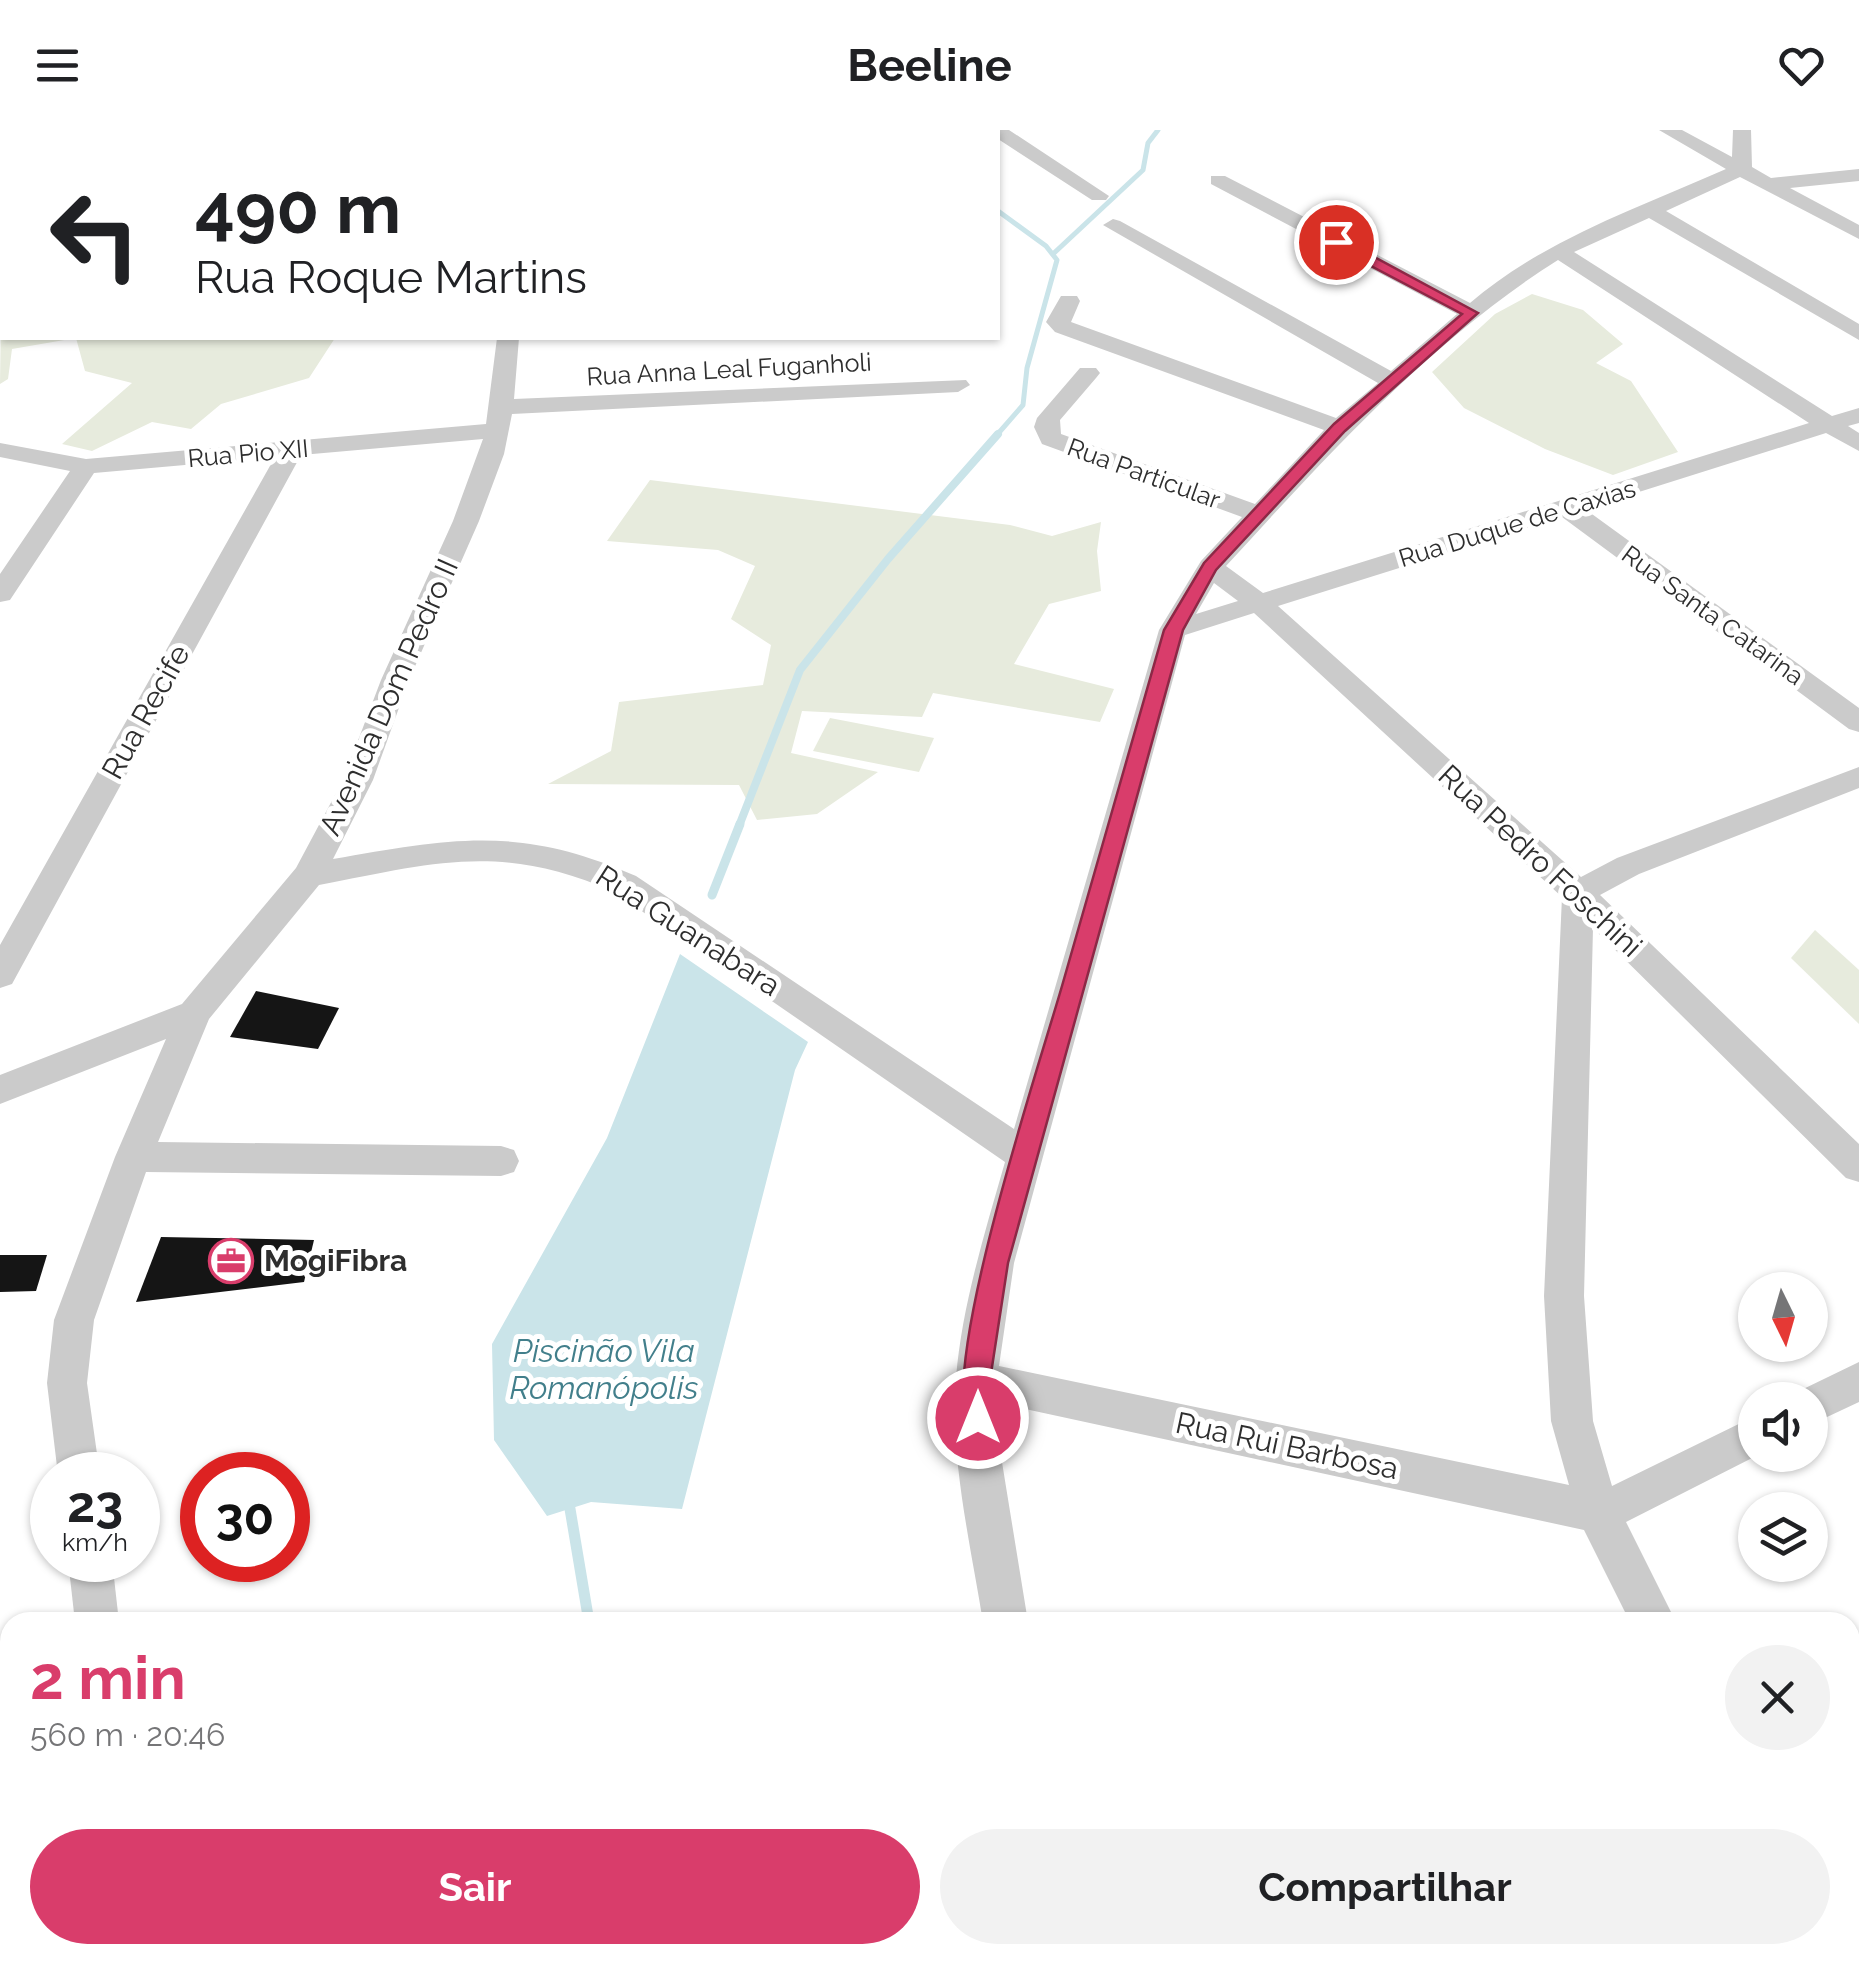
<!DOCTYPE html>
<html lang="pt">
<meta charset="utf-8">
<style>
:root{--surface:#fff;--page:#f2f2f2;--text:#202124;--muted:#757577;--accent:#d93d6b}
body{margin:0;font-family:Raleway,sans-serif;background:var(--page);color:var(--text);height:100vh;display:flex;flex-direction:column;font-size:38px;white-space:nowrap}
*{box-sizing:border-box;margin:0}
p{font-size:32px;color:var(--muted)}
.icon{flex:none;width:55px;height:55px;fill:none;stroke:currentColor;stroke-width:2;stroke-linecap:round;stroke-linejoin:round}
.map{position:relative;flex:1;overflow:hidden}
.side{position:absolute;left:0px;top:1482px;width:1860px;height:352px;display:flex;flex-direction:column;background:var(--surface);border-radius:30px 30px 0 0;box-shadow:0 2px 8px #0004}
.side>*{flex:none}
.banner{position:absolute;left:0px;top:0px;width:1000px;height:210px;box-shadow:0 2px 8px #0004;background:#fff;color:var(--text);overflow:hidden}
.needle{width:65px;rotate:175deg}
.tools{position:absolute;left:1738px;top:1142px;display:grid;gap:20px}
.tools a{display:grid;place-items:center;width:90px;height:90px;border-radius:50%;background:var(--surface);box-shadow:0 2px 8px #0004;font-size:50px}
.speed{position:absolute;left:30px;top:1322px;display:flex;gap:20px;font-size:50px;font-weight:700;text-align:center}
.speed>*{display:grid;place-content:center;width:130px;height:130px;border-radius:50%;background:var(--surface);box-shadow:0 2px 8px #0004;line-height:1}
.speed small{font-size:25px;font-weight:400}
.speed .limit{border:15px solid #d22;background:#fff;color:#111}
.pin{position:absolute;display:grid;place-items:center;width:85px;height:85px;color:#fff;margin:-42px;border:5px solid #fff;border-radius:50%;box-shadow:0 2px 10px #0007}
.me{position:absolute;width:110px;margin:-55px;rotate:0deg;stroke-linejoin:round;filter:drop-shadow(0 0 8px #0008)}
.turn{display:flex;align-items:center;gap:35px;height:210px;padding:0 30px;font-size:45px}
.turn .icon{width:130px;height:130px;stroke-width:2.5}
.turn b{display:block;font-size:70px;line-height:85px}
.round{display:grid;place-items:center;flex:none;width:105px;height:105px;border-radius:52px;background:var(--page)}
.summary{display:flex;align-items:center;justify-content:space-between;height:170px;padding:0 30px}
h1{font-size:60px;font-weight:700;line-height:75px;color:var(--accent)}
.button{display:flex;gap:20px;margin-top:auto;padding:20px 30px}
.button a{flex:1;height:115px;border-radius:60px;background:var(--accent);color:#fff;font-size:40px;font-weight:700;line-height:115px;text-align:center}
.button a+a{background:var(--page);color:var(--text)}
header{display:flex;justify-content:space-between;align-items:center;height:130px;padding:0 30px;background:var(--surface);font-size:45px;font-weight:700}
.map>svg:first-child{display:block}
.green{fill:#e7ebdd}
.water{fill:#cae4e9}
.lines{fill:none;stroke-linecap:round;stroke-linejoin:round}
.stream-far3{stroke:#cae4e9;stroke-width:5}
.stream-far2{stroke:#cae4e9;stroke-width:8}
.stream-far1{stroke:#cae4e9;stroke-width:9}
.stream{stroke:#cae4e9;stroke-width:11}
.building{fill:#151515}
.minor{fill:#cbcbcb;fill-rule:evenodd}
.route{fill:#d93d6b;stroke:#8d2846;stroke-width:2.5}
.labels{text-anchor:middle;stroke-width:10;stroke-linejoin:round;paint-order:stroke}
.far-street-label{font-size:25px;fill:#2e2e2e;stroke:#fff}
.street-label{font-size:30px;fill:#2e2e2e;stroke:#fff}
.poi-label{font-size:30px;font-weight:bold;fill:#2e2e2e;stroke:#fff;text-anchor:start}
.water-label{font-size:32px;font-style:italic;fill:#427f8b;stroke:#fff}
</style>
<header><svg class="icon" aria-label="menu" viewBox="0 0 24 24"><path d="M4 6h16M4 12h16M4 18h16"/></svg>Beeline<svg class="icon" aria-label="heart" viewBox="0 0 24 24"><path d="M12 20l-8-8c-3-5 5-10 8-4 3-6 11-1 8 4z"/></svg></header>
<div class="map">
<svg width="1859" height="1834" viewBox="0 0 1859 1834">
<rect width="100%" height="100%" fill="#fff"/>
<g class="green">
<path d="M 2,109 L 2,208 L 335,208 L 309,248 L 221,274 L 191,299 L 152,292 L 92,321 L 62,314 L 132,253 L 85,241 L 76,208 L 12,219 L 8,249 L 0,254 Z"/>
<path d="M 1532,164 L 1583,180 L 1623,214 L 1596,233 L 1631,251 L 1678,322 L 1613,345 L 1545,319 L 1464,278 L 1432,242 L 1495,184 Z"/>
<path d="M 650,350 L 1010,395 L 1052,406 L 1101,392 L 1097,421 L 1101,461 L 1049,474 L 1014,534 L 1114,559 L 1100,592 L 933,563 L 922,587 L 802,581 L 791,623 L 878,642 L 817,684 L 757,690 L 739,655 L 548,654 L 611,621 L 619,572 L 763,555 L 771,515 L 731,489 L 755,436 L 718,420 L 607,411 Z"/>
<path d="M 830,588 L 934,608 L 919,642 L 813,621 Z"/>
<path d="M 1815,800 L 1859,840 L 1859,894 L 1791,828 Z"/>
</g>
<path class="water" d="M 680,824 L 808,912 L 795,940 L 682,1379 L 591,1372 L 547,1386 L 494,1310 L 492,1214 L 607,1008 Z"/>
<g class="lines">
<g class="stream-far3">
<path d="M 1053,124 L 1143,40 L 1148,13 L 1158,0"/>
<path d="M 996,306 L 1023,275 L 1027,238 L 1057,130 L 1046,116 L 998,81"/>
</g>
<path class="stream-far2" d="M 739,696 L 800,540 L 888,429 L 998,304"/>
<path class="stream-far1" d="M 712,765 L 740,694"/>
<g class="stream">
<path d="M 568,1367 L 589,1492"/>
<path d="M 745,1825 L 747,1834"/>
</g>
</g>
<g class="building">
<path d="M 256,861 L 339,878 L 318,919 L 230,907 Z"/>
<path d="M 161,1107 L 314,1110 L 304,1152 L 136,1172 Z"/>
<path d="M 0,1125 L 47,1125 L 36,1161 L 0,1162 Z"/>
</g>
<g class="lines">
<g class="minor">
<path d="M 123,0 L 141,0 L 142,2 L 123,2 Z"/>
<path d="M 368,0 L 386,0 L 387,2 L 368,2 Z"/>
<path d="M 519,0 L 537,0 L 538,2 L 519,2 Z"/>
<path d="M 843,0 L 862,0 L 864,2 L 844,2 Z"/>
<path d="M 987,0 L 1009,0 L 1109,66 L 1106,70 L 1092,70 L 998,9 L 998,2 Z"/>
<path d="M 1659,0 L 1682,0 L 1732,27 L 1733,0 L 1751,0 L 1752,37 L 1771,48 L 1859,39 L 1859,51 L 1790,58 L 1859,95 L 1859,109 L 1740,47 L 1666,81 L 1859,194 L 1859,210 L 1649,88 L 1574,122 L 1832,286 L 1859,278 L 1859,293 L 1848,296 L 1859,303 L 1859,321 L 1826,303 L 1585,379 L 1859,578 L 1859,602 L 1849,599 L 1562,387 L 1278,476 L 1581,747 L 1617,728 L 1859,637 L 1859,658 L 1639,744 L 1600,765 L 1859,1014 L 1859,1052 L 1846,1048 L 1593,798 L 1584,1166 L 1593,1291 L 1612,1356 L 1755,1286 L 1758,1325 L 1626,1392 L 1676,1492 L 1630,1492 L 1584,1400 L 998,1273 L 1001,1326 L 1028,1492 L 983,1492 C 971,1417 949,1324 956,1248 C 962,1175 985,1102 1005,1032 L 614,762 C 501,712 434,733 319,755 L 209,889 L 158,1012 L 501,1016 L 514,1020 L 519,1031 L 514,1042 L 501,1046 L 146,1042 L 94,1190 L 87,1253 L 100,1345 L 58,1345 L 47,1253 L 54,1190 L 115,1027 L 166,909 L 0,974 L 0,945 L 182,874 L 296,738 L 343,650 L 381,550 L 453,391 L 483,309 L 301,325 L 12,854 L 0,858 L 0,815 L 275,327 L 94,343 L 10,470 L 0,472 L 0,444 L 70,341 L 0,327 L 0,313 L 86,329 L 486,294 L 497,208 L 519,208 L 514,269 L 966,250 L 970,255 L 958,262 L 512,284 L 504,324 L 479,391 L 409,550 L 373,650 L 333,729 C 453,708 520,695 636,746 L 1014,999 L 1159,500 L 1201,431 L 1242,387 L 1042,314 L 1034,297 L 1037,288 L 1080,238 L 1096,238 L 1100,243 L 1096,248 L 1060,290 L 1061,304 L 1255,374 L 1324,300 L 1055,202 L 1046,192 L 1061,166 L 1077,166 L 1080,171 L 1071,192 L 1336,288 L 1378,253 L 1103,95 L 1113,89 L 1120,91 L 1391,241 L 1457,184 L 1211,54 L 1211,46 L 1225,46 L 1470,173 C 1543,110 1638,78 1726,39 ZM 1558,130 L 1809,293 L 1263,463 L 1226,436 C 1326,327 1432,209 1558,130 ZM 1214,453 L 1238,471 L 1196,484 ZM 1254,483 L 1562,767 L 1544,1166 L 1551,1291 L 1569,1355 L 999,1236 L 1014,1133 L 1185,505 Z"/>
<path d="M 1859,1232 L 1859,1272 L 1810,1295 L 1810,1270 L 1792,1270 L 1795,1263 Z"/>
<path d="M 68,1430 L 112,1430 L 119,1492 L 75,1492 Z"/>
<path d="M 0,1528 L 10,1532 L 10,1578 L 0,1574 Z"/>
<path d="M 1850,1750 L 1859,1754 L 1859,1811 L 1850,1807 Z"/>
<path d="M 168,1825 L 218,1825 L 222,1834 L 170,1834 Z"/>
<path d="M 1070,1825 L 1120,1825 L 1124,1834 L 1072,1834 Z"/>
</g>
</g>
<path class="route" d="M 1331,109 L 1341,109 L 1478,183 L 1345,301 L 1216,440 L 1183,500 L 1008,1133 L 990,1250 L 991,1288 L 988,1297 L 978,1300 L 968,1297 C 940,1233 1039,936 1062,856 C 1096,737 1130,619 1164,500 L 1204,433 L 1334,294 L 1462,184 L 1331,115 Z"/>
<defs>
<symbol id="office-ring" viewBox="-11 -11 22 22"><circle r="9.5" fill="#fff" stroke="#d93d6b" stroke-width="1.5"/><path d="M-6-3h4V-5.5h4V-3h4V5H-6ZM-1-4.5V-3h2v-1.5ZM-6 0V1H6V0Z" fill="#d93d6b"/></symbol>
</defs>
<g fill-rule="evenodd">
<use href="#office-ring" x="206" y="1106" width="50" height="50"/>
</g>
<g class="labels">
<g class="far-street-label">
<text transform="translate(729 239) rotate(-3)" y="9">Rua Anna Leal Fuganholi</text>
<text transform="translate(248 323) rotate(-5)" y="9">Rua Pio XII</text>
<text transform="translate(1144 343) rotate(20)" y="9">Rua Particular</text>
<text transform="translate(1517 393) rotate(-17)" y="9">Rua Duque de Caxias</text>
<text transform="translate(1713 485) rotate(36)" y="9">Rua Santa Catarina</text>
</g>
<g class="street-label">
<text transform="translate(389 567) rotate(-66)" y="10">Avenida Dom Pedro II</text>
<text transform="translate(146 582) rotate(-61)" y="10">Rua Recife</text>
<text transform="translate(1540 731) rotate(43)" y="10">Rua Pedro Foschini</text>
<text transform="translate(688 801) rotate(33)" y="10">Rua Guanabara</text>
<text transform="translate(1287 1316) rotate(12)" y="10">Rua Rui Barbosa</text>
</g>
<g class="poi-label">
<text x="264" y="1141">MogiFibra</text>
</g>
<g class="water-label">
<text x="604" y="1232">Piscinão Vila<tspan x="604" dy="37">Romanópolis</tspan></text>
</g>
</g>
</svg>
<div class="tools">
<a><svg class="needle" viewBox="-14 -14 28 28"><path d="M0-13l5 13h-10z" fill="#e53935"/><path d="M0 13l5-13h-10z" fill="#757577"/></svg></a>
<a><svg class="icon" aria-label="sound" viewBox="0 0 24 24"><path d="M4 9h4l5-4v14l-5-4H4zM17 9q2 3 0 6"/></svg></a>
<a><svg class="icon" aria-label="layers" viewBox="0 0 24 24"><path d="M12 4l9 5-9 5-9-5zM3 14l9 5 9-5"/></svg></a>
</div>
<div class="speed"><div>23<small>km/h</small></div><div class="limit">30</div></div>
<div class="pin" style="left:1336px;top:112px;background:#d93025"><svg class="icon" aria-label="arrive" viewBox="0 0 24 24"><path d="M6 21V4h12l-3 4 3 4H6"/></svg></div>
<svg class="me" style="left:978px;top:1288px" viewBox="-20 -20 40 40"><circle r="17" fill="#d93d6b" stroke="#fff" stroke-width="3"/><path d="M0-11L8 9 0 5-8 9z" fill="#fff"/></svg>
<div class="banner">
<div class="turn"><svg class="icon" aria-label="left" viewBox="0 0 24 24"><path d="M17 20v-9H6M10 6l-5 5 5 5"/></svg><div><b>490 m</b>Rua Roque Martins</div></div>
</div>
<section class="side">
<div class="summary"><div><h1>2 min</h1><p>560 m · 20:46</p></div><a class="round"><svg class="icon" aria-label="close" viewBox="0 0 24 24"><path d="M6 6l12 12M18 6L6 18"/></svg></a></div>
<div class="button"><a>Sair</a><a>Compartilhar</a></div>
</section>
</div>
